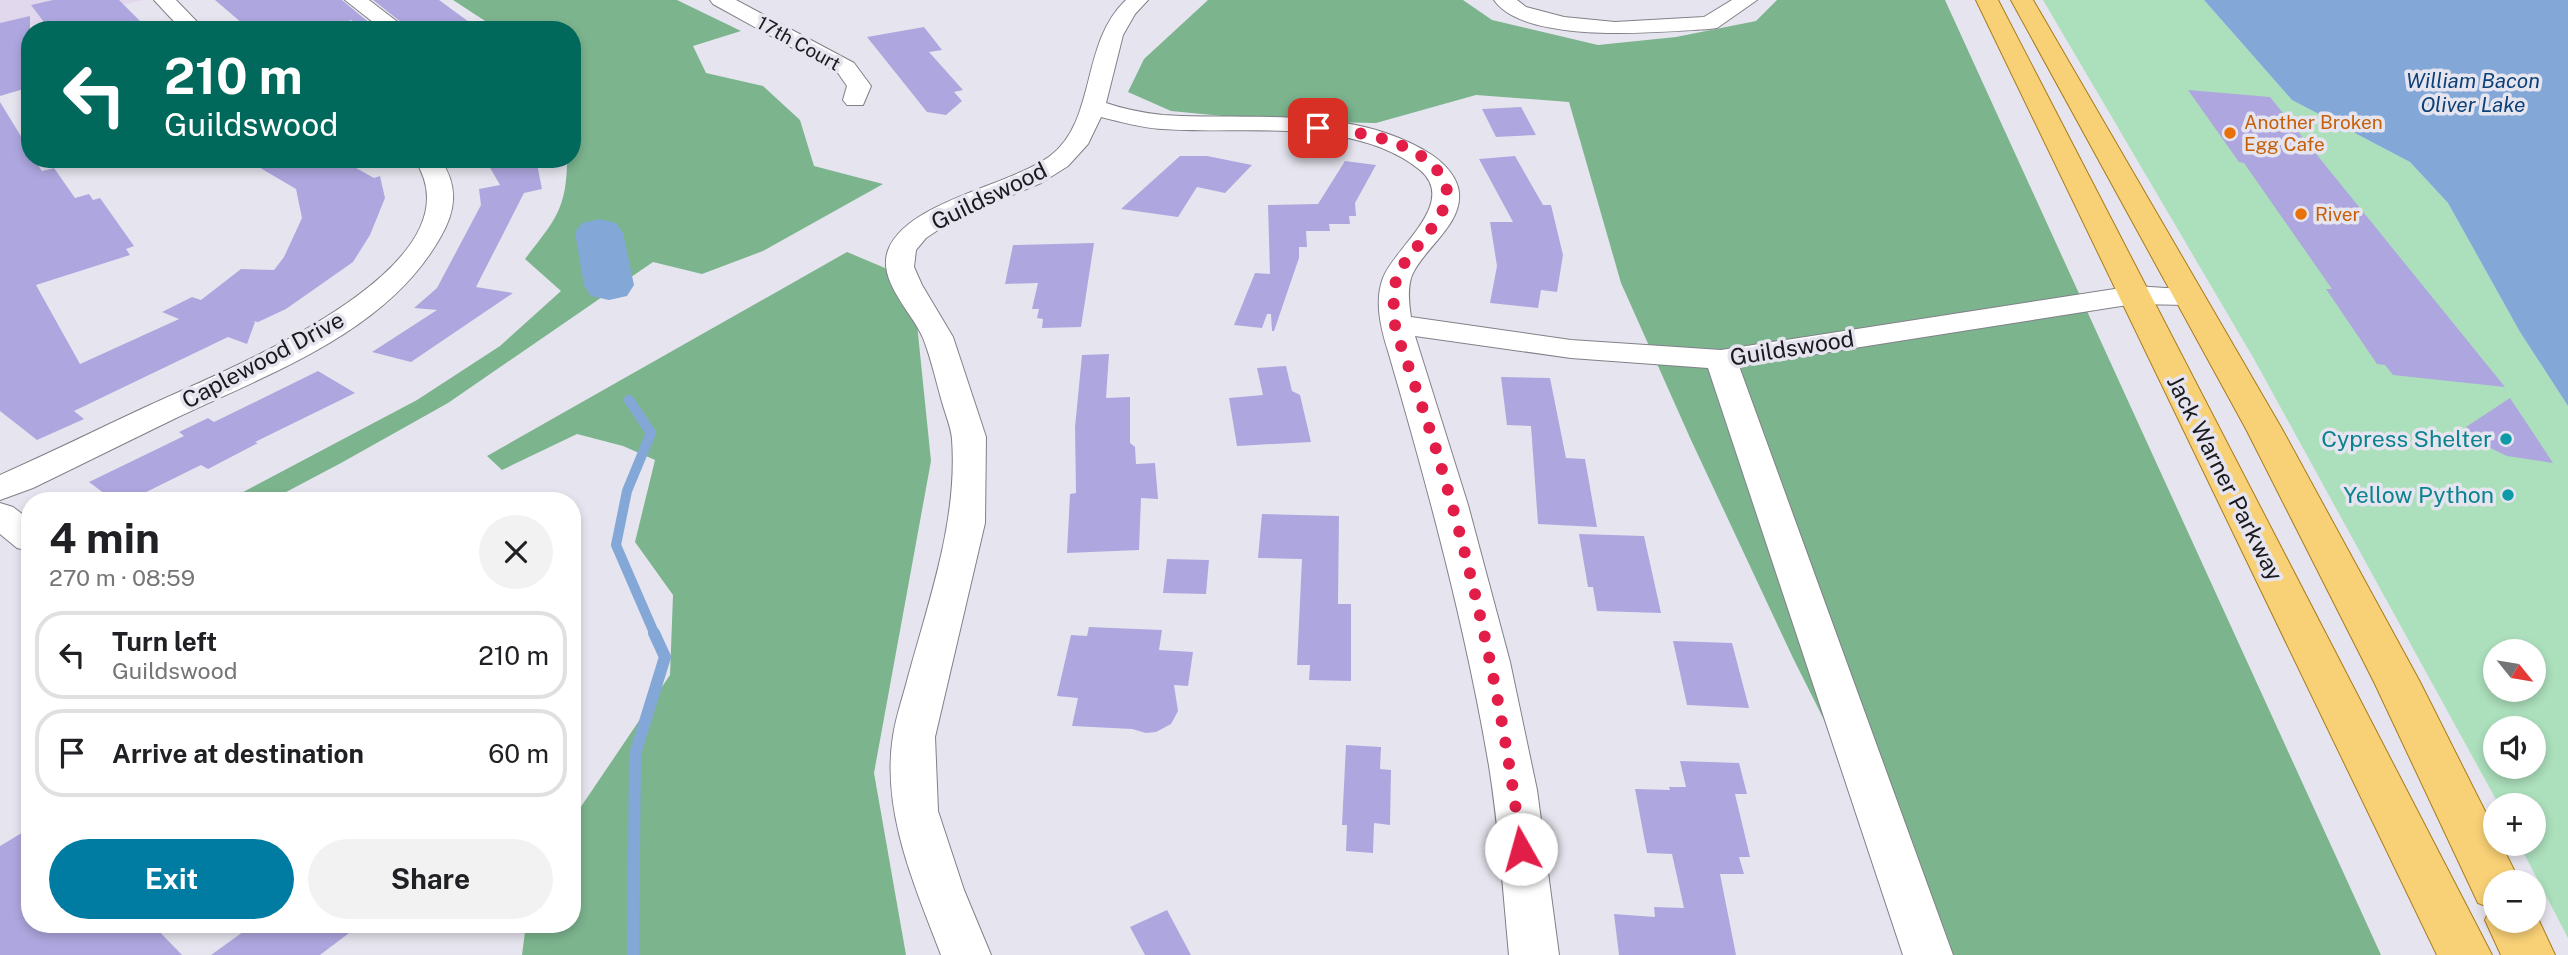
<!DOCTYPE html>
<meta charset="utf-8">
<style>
:root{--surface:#fff;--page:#f2f2f2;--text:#202124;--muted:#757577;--line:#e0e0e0;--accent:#007ba2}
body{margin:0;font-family:"Public Sans",sans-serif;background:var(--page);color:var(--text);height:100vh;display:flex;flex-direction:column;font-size:26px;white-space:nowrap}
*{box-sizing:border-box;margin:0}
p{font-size:23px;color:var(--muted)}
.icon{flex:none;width:38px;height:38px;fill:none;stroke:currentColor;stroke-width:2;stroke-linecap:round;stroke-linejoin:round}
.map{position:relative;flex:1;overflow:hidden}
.side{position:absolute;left:21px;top:492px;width:560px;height:441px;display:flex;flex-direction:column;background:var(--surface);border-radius:28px;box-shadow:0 4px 10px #0003}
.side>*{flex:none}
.guide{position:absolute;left:21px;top:21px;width:560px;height:147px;border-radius:28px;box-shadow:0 4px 10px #0003;background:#00695c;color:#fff;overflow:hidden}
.needle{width:46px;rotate:120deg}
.tools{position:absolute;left:2483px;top:639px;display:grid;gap:14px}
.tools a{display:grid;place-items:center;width:63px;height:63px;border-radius:50%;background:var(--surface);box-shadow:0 4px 10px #0003;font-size:35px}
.pin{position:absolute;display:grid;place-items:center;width:60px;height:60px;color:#fff;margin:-30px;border-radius:14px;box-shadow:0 4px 10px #0006}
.me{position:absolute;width:77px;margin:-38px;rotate:353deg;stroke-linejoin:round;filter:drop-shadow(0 0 5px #0008)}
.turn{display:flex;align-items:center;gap:24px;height:147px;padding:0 28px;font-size:32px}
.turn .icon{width:91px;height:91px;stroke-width:2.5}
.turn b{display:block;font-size:49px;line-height:60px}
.round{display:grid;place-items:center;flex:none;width:74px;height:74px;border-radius:37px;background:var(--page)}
.headline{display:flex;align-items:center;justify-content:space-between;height:119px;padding:0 28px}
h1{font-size:42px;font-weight:700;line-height:52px}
.action{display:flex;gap:14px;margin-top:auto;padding:14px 28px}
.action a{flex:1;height:80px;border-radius:42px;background:var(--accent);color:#fff;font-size:28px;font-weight:700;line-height:80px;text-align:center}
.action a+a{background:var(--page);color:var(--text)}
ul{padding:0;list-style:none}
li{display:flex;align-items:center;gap:21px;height:88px;margin:0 14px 10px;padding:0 14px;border:4px solid var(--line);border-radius:28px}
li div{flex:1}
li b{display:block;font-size:26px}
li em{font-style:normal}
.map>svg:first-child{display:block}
.commercial{fill:#e1d8ed}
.green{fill:#acdfbc;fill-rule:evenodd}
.forest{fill:#7cb48e}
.water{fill:#83a8d7}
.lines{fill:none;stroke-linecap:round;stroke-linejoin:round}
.stream-far1{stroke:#83a8d7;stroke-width:10}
.stream{stroke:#83a8d7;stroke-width:12}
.river{fill:#83a8d7;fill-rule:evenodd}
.building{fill:#aea7df}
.minor-casing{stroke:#818089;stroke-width:2}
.primary-casing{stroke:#a87c1c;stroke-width:2}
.minor{fill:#fff;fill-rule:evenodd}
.primary{fill:#f8d076;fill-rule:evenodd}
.route{stroke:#e11d48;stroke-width:12;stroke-dasharray:0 21.6}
.food-dot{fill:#e8710a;stroke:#e6e5ef;stroke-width:2.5}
.culture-dot{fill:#0f9aa8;stroke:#e6e5ef;stroke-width:2.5}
.labels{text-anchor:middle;stroke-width:7;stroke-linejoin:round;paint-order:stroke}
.far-street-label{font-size:19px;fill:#1a1a1e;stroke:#e6e5ef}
.far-food-label{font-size:19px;fill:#c56008;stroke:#e6e5ef;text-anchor:start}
.far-water-label{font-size:21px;font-style:italic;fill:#0c4179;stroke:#e6e5ef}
.street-label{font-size:23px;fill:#1a1a1e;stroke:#e6e5ef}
.culture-label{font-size:23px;fill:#0d838f;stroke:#e6e5ef;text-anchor:end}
</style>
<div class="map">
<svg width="2568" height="955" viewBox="0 0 2568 955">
<rect width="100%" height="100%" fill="#e6e5ef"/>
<path class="commercial" d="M 0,0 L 144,0 L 0,32 Z"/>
<path class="green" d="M 2043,0 L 2204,0 L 2292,100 L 2410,162 L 2448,203 L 2520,332 L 2568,406 L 2568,938 L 2519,844 L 2534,844 L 2534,805 L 2499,805 L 2254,359 ZM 2496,651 L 2534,651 L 2534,690 L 2496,690 ZM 2496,728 L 2534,728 L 2534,766 L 2496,766 Z"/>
<g class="forest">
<path d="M 453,0 L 677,0 L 741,31 L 693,46 L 706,73 L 763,86 L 800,120 L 814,166 L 883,184 L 763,251 L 702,274 L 653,262 L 448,403 L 341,463 L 271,500 L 228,500 L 417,400 L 500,346 L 561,291 L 525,259 C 554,221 567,210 567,159 L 572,159 L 572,30 L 499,30 Z"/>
<path d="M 1208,0 L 1463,0 L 1492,20 L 1598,45 L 1676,37 L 1756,21 L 1777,0 L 1945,0 L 2381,955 L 1942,955 L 1793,658 L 1691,440 L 1621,283 L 1569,102 L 1476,95 L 1376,123 L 1274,121 L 1171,111 L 1128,92 L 1144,59 Z"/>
<path d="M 847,252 L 885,268 L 917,324 L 931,461 L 874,773 L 906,955 L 522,955 L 526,924 L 572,924 L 572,820 L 670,675 L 673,595 L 635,542 L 655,460 L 623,446 L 577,434 L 502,470 L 487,456 Z"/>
</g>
<path class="water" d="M 2204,0 L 2568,0 L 2568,406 L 2520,332 L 2448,203 L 2410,162 L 2292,100 Z"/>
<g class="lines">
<path class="stream-far1" d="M 629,400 L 651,433 L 627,491 L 616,545 L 655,635"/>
<path class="stream" d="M 633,955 L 635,754 L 665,657 L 654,633"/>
<path class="river" d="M 599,219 L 616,223 L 623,233 L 634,285 L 627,296 L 609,300 L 591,296 L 584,285 L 575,233 L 582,223 Z"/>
</g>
<g class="building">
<path d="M 53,0 L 119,0 L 149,30 L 50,30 L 31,5 Z"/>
<path d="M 215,0 L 342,0 L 378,30 L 354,30 L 352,20 L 313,30 L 250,30 Z"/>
<path d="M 373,0 L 439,0 L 480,30 L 411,30 Z"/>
<path d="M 30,16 L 30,87 L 0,96 L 0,23 Z"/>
<path d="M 924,27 L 942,50 L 929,52 L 963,90 L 954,92 L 962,101 L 946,115 L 927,112 L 867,37 Z"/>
<path d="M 2188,90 L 2270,97 L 2505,387 L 2393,375 L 2385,365 L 2377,364 L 2326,289 L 2332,289 L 2244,163 L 2239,162 Z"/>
<path d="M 0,102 L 30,151 L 30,159 L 34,159 L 42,171 L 54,168 L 75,198 L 89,194 L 93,200 L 100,198 L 134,246 L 126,249 L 130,255 L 36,285 L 80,364 L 179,319 L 162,312 L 192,297 L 201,300 L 241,269 L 274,270 L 284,257 L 302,218 L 296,189 L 245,159 L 340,159 L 374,178 L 380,176 L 385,198 L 370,235 L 353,262 L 286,309 L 258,322 L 252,321 L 255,322 L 247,344 L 228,337 L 74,411 L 84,419 L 37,440 L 0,411 Z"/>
<path d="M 1521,107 L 1536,135 L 1496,137 L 1482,109 Z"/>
<path d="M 1180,156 L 1207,156 L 1252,165 L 1225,193 L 1197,187 L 1178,217 L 1121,209 Z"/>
<path d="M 1515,156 L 1543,205 L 1551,205 L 1563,255 L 1557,292 L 1541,290 L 1538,308 L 1490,303 L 1497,266 L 1490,222 L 1513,222 L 1479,159 Z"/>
<path d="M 485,159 L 536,159 L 542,189 L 524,193 L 476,287 L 513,293 L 411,362 L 372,352 L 437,310 L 414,308 L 437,288 L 481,205 L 479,189 L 500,185 Z"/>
<path d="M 1345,161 L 1376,165 L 1355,203 L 1356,216 L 1349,216 L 1350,224 L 1329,224 L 1330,231 L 1306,231 L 1307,247 L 1299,247 L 1299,258 L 1274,331 L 1272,331 L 1271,314 L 1267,314 L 1262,328 L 1234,325 L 1255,273 L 1270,274 L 1268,205 L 1318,204 Z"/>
<path d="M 1094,243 L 1081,327 L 1042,328 L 1043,319 L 1037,318 L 1039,309 L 1032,309 L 1038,283 L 1005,284 L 1013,245 Z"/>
<path d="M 1109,354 L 1106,398 L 1130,397 L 1130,443 L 1135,447 L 1136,464 L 1155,463 L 1158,499 L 1141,498 L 1139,550 L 1067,553 L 1070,494 L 1076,493 L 1075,427 L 1082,355 Z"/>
<path d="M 1286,366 L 1292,391 L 1300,395 L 1311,442 L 1237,446 L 1229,398 L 1263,395 L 1257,368 Z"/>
<path d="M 318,371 L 355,393 L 255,442 L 258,443 L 208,469 L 201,465 L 130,500 L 113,500 L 89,482 L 184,436 L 179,432 L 208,418 L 214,422 Z"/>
<path d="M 1501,377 L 1550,378 L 1566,458 L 1585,459 L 1597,527 L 1538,524 L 1531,426 L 1507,425 Z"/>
<path d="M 2510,398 L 2553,463 L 2507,456 L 2478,442 L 2466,427 Z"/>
<path d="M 1262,514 L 1339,516 L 1338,604 L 1351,604 L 1351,681 L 1309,680 L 1310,665 L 1297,665 L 1302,559 L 1258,558 Z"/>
<path d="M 1579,534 L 1644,536 L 1661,613 L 1597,611 L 1593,587 L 1588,587 Z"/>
<path d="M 1167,559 L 1209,560 L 1206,594 L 1163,593 Z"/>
<path d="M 1089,627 L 1162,630 L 1159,650 L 1193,652 L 1188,686 L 1174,685 L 1178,711 L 1171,724 L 1156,732 L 1146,733 L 1132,729 L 1072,726 L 1078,698 L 1057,696 L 1071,635 L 1087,636 Z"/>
<path d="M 1673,641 L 1732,643 L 1749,708 L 1687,705 Z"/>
<path d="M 1346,745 L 1381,747 L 1380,769 L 1391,770 L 1390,825 L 1374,823 L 1373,853 L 1346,851 L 1347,825 L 1342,825 Z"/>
<path d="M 1680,761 L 1739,763 L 1747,794 L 1735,794 L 1750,857 L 1739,857 L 1744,874 L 1720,874 L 1736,955 L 1619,955 L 1614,914 L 1655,917 L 1654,907 L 1684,908 L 1672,854 L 1647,853 L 1635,789 L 1670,790 L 1669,787 L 1686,787 Z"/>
<path d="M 30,828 L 30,924 L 152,924 L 182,955 L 0,955 L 0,846 Z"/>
<path d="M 1167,910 L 1191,955 L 1145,955 L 1130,927 Z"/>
<path d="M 254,924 L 361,924 L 320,955 L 211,955 Z"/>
</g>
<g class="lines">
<defs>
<g id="minor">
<path d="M 154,0 L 176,0 L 205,30 L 182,30 Z"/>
<path d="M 345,0 L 369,0 L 408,30 L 383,30 Z"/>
<path d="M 710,0 L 736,0 L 854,63 L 871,86 L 863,105 L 847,105 L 843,100 L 847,86 L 838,73 L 713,4 Z"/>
<path d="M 1126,0 L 1148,0 L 1135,14 L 1123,35 L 1106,103 C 1124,109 1143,113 1163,115 C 1252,121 1353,104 1432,155 C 1445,164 1458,178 1459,193 C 1462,225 1424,248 1412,275 C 1407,288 1409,304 1411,317 L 1571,340 L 1721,350 L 2134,286 L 2198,290 L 2203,296 L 2198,302 L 2188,305 L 2134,304 L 1739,366 L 1953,955 L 1903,955 L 1708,368 L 1571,358 L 1415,336 L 1468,505 L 1510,662 L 1537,790 L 1559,955 L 1509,955 C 1503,892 1499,828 1489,766 C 1465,625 1428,488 1388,351 C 1381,329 1374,301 1383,278 C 1394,248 1459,203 1420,170 C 1354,116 1243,135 1163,129 C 1142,128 1121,122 1101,117 L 1088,144 L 1068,166 L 1041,183 L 953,220 L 926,238 L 916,250 L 914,267 L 922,285 L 953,337 L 986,437 L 985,523 L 935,737 L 938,811 L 964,890 L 991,955 L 941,955 C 915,886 881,812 893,736 C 896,716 903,697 908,677 C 929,600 958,520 952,439 C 951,427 945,413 942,402 C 936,381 931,358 923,338 C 912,312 875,279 889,248 C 910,201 1009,186 1050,156 C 1097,121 1080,43 1126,0 Z"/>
<path d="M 1494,0 L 1517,0 L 1526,7 L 1564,17 L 1615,22 L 1704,17 L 1732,0 L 1757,0 L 1717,28 L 1709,29 C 1660,32 1525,45 1494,0 Z"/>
<path d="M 414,159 L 440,159 C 459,186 456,211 440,238 C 386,333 270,373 176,418 C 128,441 81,465 33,488 L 0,500 L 0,475 C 50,453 100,428 150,405 C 218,373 489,268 414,159 Z"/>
<path d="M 0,503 L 13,507 L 30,520 L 30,551 L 17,548 L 0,534 Z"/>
</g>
<g id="primary">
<path d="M 1976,0 L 1998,0 L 2492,955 L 2437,955 Z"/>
<path d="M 2011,0 L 2033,0 L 2282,429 L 2420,682 L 2496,833 L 2496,844 L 2501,844 L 2520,882 L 2496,882 L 2496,920 L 2534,920 L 2534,910 L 2555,955 L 2501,955 L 2485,920 L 2491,908 L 2478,903 L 2374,682 L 2246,429 Z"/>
</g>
</defs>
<use href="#minor" class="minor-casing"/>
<use href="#primary" class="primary-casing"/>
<use href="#minor" class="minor"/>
<use href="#primary" class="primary"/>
</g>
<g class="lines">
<path class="route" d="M 1318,128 C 1357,131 1419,140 1442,177 C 1464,210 1405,251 1397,277 C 1393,289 1393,313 1395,325 C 1397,338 1404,352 1408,365 C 1418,395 1429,425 1438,456 C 1476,584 1505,716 1521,849"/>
</g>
<g class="food-dot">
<circle cx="2230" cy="133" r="7"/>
<circle cx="2301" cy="214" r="7"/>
</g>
<g class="culture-dot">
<circle cx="2506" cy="439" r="7"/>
<circle cx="2508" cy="495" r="7"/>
</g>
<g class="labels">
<g class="far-street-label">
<text transform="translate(799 43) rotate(29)" y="7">17th Court</text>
</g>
<g class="far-food-label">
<text x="2244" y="129">Another Broken<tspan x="2244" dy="22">Egg Cafe</tspan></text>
<text x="2315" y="221">River</text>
</g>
<g class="far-water-label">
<text x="2473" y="88">William Bacon<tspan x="2473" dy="24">Oliver Lake</tspan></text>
</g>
<g class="street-label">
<text transform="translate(989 196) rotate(-26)" y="8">Guildswood</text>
<text transform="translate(1792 348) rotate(-9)" y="8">Guildswood</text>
<text transform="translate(263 360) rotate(-28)" y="8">Caplewood Drive</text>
<text transform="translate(2225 478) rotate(63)" y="8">Jack Warner Parkway</text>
</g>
<g class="culture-label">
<text x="2492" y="447">Cypress Shelter</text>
<text x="2494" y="503">Yellow Python</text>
</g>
</g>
</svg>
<div class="tools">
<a><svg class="needle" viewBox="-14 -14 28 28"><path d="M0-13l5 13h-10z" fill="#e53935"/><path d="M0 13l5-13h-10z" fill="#757577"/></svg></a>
<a><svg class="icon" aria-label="sound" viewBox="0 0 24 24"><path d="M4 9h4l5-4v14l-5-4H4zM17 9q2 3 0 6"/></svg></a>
<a>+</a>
<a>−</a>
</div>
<div class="pin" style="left:1318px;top:128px;background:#d93025"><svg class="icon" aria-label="arrive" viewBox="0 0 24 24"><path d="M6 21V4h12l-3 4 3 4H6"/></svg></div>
<svg class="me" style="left:1521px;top:849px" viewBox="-20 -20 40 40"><circle r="19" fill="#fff"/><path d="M0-13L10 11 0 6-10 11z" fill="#e11d48"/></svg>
<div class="guide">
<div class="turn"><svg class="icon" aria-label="left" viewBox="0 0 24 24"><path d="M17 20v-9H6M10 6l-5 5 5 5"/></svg><div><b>210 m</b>Guildswood</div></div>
</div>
<section class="side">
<div class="headline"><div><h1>4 min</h1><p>270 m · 08:59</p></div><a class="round"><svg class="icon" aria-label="close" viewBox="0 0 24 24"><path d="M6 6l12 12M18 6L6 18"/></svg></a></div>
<ul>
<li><svg class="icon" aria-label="left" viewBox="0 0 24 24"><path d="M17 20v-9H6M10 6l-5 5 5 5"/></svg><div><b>Turn left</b><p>Guildswood</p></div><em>210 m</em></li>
<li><svg class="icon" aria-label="arrive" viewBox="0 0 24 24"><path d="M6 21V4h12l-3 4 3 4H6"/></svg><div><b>Arrive at destination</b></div><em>60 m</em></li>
</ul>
<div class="action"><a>Exit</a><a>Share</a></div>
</section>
</div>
